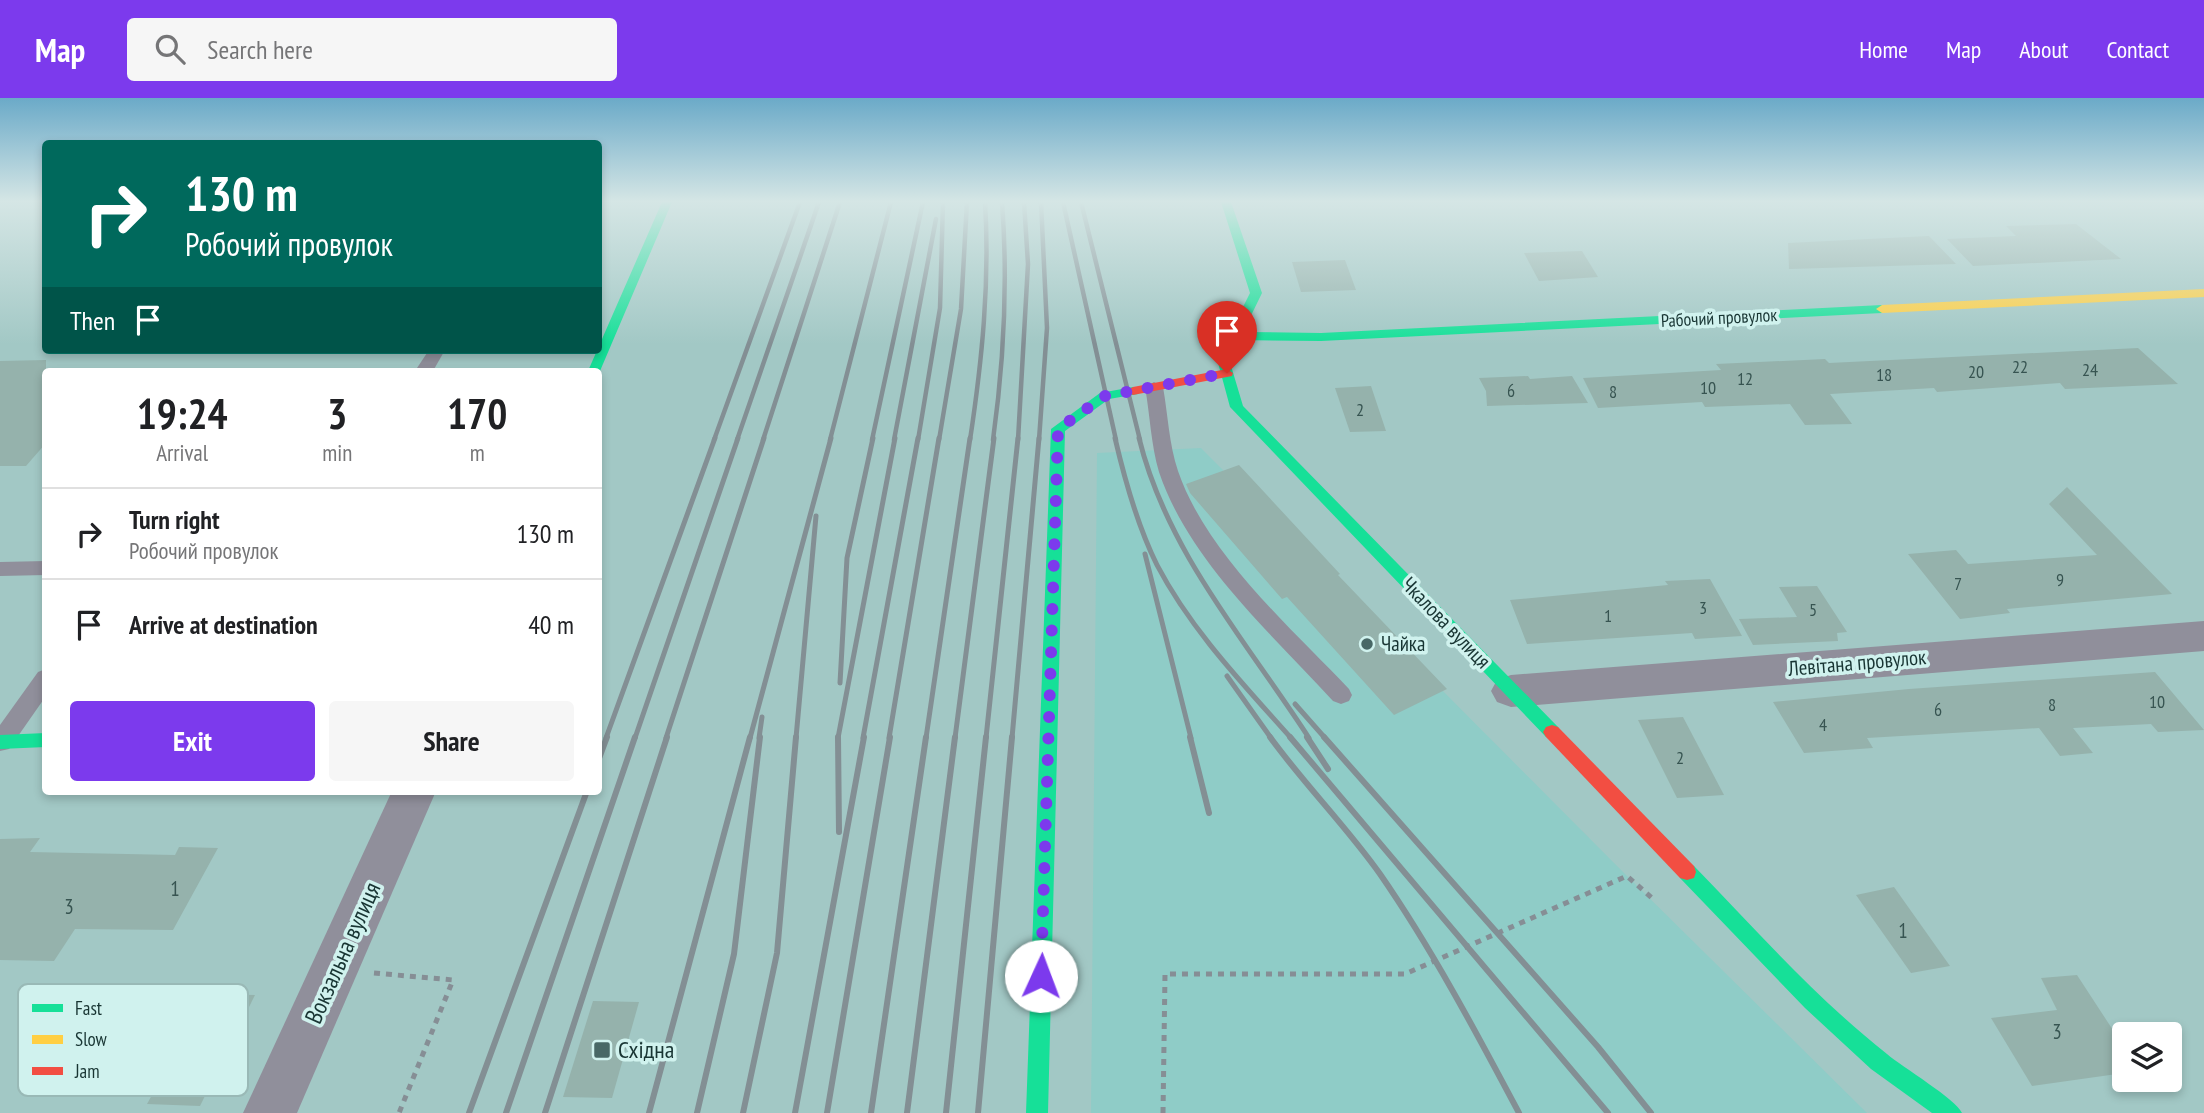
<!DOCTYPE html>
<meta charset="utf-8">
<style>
:root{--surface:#fff;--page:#f6f6f6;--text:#202124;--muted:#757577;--line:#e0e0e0;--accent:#7c3aed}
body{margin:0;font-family:"PT Sans Narrow",sans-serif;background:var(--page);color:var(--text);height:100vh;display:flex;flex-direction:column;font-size:26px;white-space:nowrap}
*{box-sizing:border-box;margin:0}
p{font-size:23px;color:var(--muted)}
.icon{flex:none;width:38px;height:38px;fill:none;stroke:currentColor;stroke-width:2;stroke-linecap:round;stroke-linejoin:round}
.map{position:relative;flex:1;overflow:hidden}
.sheet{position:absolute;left:42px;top:270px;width:560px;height:427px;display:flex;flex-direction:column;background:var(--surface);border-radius:7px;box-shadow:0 4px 10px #0003}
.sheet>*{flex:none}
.guide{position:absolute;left:42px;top:42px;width:560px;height:214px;border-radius:7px;box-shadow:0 4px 10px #0003;background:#00695c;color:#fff;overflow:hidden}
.controls{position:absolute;left:2112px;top:924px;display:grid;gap:14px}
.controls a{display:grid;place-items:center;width:70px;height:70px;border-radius:7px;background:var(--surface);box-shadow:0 4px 10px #0003;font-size:35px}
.pin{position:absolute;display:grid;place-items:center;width:60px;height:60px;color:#fff;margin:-72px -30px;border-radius:50% 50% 50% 0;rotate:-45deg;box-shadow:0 0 7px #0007}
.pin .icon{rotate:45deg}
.me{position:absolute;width:77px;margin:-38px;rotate:2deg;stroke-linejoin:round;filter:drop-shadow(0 0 5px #0008)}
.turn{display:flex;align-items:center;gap:24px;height:147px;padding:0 28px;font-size:32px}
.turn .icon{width:91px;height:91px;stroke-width:2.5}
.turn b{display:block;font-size:49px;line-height:60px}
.then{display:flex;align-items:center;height:66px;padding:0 28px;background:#0003;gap:14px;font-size:26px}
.eta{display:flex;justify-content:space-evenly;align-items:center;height:119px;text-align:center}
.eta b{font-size:42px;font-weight:700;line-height:49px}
.cta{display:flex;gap:14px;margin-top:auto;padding:14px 28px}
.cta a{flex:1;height:80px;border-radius:7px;background:var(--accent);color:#fff;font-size:28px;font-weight:700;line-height:80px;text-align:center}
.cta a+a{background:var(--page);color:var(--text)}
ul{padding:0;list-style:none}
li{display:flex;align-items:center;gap:21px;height:91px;padding:0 28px;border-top:2px solid var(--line)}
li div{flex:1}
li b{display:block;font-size:26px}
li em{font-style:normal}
header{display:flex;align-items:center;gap:42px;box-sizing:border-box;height:98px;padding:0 35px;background:var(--accent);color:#fff}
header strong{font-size:33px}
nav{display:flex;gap:38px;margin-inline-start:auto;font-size:24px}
.search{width:490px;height:63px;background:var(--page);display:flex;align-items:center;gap:18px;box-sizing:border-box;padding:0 24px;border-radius:7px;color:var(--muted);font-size:26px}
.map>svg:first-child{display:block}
.built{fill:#8fccc7}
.building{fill:#95b2ac}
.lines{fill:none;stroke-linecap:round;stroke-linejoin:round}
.path{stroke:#868e95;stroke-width:5;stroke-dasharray:6 6;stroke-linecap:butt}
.lane{fill:#908f9b;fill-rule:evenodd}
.street{fill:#908f9b;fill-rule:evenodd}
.fast{fill:#16e098;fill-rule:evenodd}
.slow{fill:#ffcf43;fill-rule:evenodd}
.jam{fill:#f24e42;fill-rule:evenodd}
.rail-far2{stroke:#838f94;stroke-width:4.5}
.rail-far1{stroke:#838f94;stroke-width:5}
.rail{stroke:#838f94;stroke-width:6}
.route{stroke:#7c3aed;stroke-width:12;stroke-dasharray:0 21.6}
.poi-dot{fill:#486866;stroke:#d0f2ee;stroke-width:2.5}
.labels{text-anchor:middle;stroke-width:7;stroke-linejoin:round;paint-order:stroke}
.far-street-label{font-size:18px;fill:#183533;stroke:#d0f2ee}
.number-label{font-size:18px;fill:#375451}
.street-label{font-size:21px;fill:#183533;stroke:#d0f2ee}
.poi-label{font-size:21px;fill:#183533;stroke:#d0f2ee;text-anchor:start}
.near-number-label{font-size:21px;fill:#375451}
.near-street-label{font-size:24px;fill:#183533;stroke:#d0f2ee}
.near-poi-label{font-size:24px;fill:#183533;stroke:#d0f2ee;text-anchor:start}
.key{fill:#d0f2ee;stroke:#99b9b6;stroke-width:2}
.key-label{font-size:19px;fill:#183533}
</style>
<header>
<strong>Map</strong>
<div class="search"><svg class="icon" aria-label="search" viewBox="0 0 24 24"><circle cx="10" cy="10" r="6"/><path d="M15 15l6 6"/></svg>Search here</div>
<nav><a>Home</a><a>Map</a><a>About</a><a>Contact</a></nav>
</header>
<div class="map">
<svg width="2204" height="1015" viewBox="0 0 2204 1015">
<rect width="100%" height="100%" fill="#a2c8c5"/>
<path class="built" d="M 1201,350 L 1627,778 L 1867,1015 L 1091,1015 L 1097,355 Z"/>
<g class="building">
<path d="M 2076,126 L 2121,161 L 1973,168 L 1947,141 L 2016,138 L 2006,128 Z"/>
<path d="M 1929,138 L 1956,166 L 1789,171 L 1788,145 Z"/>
<path d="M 1582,153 L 1598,179 L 1539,183 L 1524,155 Z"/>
<path d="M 1345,162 L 1356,192 L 1301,194 L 1292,164 Z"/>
<path d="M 2138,250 L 2178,286 L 2065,291 L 2060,285 L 1937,294 L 1934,290 L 1830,296 L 1852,326 L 1805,327 L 1790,306 L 1705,309 L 1702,304 L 1598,310 L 1583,280 L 1721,272 L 1716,266 L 1825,261 L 1829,265 Z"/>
<path d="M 46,262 L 46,345 L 26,368 L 0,368 L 0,263 Z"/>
<path d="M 1528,278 L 1530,281 L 1572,278 L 1588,305 L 1487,308 L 1486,293 L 1479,280 Z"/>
<path d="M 1371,288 L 1386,333 L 1350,334 L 1335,290 Z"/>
<path d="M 1239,367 L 1340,476 L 1338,477 L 1447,591 L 1394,617 L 1287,499 L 1282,501 L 1190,395 L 1186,386 Z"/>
<path d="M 2067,389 L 2172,496 L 2007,511 L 2010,515 L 1960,521 L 1908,456 L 1956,452 L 1968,466 L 2097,457 L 2049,406 Z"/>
<path d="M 1710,481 L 1742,538 L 1695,541 L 1692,535 L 1527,546 L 1510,502 L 1668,487 L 1665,483 Z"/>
<path d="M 1817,488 L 1847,534 L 1837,535 L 1838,543 L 1753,547 L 1739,521 L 1797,519 L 1779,489 Z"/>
<path d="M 2155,574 L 2204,632 L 2158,634 L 2151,626 L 2073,630 L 2093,655 L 2060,658 L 2039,630 L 1867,640 L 1873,650 L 1804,655 L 1773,604 L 1909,591 Z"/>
<path d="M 1683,619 L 1724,697 L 1677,700 L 1638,622 Z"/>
<path d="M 40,740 L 30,754 L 175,757 L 179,749 L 218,750 L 173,832 L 75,831 L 54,863 L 0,862 L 0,741 Z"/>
<path d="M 1894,789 L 1950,868 L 1911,875 L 1856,797 Z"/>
<path d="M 2077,877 L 2124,949 L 2124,975 L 2032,988 L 1991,920 L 2057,912 L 2041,880 Z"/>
<path d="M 208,896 L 255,897 L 200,1008 L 147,1006 Z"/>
<path d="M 593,903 L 639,904 L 612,1000 L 563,999 Z"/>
</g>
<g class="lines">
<g class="path">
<path d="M 374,875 L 453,882 L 399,1015"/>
<path d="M 1163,1015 L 1165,876 L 1405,876 L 1627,778 L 1653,801"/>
</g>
<g class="lane">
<path d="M 429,252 L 445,252 L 433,273 L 415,273 Z"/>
<path d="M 1154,284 L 1163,289 C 1168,317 1169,346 1178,373 C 1206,455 1290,529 1349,591 L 1352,597 L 1349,603 L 1341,606 L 1333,603 C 1271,535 1189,463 1159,374 C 1151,347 1150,317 1145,289 Z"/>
<path d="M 46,463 L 46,477 L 0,478 L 0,464 Z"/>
<path d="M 46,571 L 46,598 L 9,651 L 0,653 L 0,627 L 38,574 Z"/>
</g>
<g class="street">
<path d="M 2204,523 L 2204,553 L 1511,609 L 1497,604 L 1491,593 L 1497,582 L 1511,577 Z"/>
<path d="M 392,693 L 436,693 L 297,1015 L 243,1015 Z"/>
</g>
<g class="fast">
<path d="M 662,104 L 672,104 L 600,273 L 598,276 L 598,273 L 588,273 Z"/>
<path d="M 1221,104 L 1231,104 L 1262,195 L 1243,234 L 1321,235 L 1882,207 L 1888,211 L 1882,215 L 1321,243 L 1239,242 L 1229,261 L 1243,308 L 1558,629 L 1561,634 L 1558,639 L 1552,641 L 1546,639 L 1230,309 L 1217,261 L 1250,195 Z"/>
<path d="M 1133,289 L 1140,293 L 1138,296 L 1109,301 L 1065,333 L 1048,1015 L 1026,1015 L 1051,331 L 1100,295 Z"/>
<path d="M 46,635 L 46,649 L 0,651 L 0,637 Z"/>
<path d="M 1687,766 L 1694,768 C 1756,832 1816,900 1887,956 C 1902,969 1956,1001 1962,1015 L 1932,1015 L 1871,971 L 1805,910 L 1680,780 L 1678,774 L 1680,768 Z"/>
</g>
<path class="slow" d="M 2204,191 L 2204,199 L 1882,215 L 1876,211 L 1882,207 Z"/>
<g class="jam">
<path d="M 1227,271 L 1233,275 L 1232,278 L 1133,297 L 1126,293 L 1133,289 Z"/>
<path d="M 1552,627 L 1558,629 L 1694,768 L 1696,774 L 1694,780 L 1687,782 L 1680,780 L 1546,639 L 1543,634 L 1546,629 Z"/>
</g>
<g class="rail-far2">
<path d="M 1063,104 L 1116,342"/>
<path d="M 1081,104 L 1140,342"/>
<path d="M 714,342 L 800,104"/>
<path d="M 737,342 L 819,104"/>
<path d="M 763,342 L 840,104"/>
<path d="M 830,342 L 891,104"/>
<path d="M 872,342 L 923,104"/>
<path d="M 894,342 L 936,121"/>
<path d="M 918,342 L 940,210 L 943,104"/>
<path d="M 939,342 L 961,211 L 967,104"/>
<path d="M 970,342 C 982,263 990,184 985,104"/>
<path d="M 993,342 C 1004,263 1008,183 1002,104"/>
<path d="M 1018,342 L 1028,166 L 1024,104"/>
<path d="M 1039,342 L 1047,230 L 1041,104"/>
</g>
<g class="rail-far1">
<path d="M 1115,340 C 1125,383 1137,427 1157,467 C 1191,532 1243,586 1291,640"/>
<path d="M 1139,340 C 1167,454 1247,544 1309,640"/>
<path d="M 1145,456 L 1191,640"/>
<path d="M 1227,578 L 1271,640"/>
<path d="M 840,585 L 847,460 L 873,340"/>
<path d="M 1295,606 L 1325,640"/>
<path d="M 606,640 L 715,340"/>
<path d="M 635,640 L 738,340"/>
<path d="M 666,640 L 764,340"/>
<path d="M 750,640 L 831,340"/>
<path d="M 759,640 L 762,619"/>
<path d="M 796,640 L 816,418"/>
<path d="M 838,640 L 895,340"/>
<path d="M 863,640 L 918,340"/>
<path d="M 889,640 L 939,340"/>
<path d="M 926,640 L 970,340"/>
<path d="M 955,640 L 994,340"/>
<path d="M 986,640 L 1018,340"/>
<path d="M 1012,640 L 1039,340"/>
</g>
<g class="rail">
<path d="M 838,639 L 839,734"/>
<path d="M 1190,639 L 1209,715"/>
<path d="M 1270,639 C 1304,686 1346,728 1380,776 C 1432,851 1476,934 1519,1015"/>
<path d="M 1290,639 L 1608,1015"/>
<path d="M 1307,639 L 1328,671"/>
<path d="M 1324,639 L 1598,949 L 1651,1015"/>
<path d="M 598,663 L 607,639"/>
<path d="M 469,1015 L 587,693"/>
<path d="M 506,1015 L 635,639"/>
<path d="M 545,1015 L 667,639"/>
<path d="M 649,1015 L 750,639"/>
<path d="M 697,1015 L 734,856 L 760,639"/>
<path d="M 743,1015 L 777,855 L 796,639"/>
<path d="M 795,1015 L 864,639"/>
<path d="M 827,1015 L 890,639"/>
<path d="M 871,1015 L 926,639"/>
<path d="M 907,1015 L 955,639"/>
<path d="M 946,1015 L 986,639"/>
<path d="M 978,1015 L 1012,639"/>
</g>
</g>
<linearGradient id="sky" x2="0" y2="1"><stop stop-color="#6baac8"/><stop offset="0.42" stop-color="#d5e6e5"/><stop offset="1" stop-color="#d5e6e5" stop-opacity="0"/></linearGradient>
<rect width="2204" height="246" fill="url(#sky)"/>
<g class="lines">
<path class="route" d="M 1041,878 L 1058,331 L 1105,298 L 1227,275"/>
</g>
<g class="poi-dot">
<circle cx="1367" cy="546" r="7"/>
<rect x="593" y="943" width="18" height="18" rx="3.5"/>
</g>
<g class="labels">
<g class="far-street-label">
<text transform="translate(1719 220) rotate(-3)" y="6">Рабочий провулок</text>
</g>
<g class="number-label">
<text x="2020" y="275">22</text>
<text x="2090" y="278">24</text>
<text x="1976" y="280">20</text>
<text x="1884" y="283">18</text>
<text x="1745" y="287">12</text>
<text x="1708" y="296">10</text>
<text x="1511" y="299">6</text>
<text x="1613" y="300">8</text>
<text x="1360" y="318">2</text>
<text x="2060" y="488">9</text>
<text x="1958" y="492">7</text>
<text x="1703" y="516">3</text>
<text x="1813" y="518">5</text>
<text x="1608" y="524">1</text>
<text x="2157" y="610">10</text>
<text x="2052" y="613">8</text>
<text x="1938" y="618">6</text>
<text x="1823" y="633">4</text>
<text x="1680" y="666">2</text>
</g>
<g class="street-label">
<text transform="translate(1446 525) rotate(46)" y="7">Чкалова вулиця</text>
<text transform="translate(1857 565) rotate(-5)" y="7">Левітана провулок</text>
</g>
<g class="poi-label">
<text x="1381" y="553">Чайка</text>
</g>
<g class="near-number-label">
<text x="175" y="798">1</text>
<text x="69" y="816">3</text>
<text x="1903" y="840">1</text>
<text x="2057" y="941">3</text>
</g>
<g class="near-street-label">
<text transform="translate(343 855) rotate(-66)" y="8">Вокзальна вулиця</text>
</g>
<g class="near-poi-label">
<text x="618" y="960">Східна</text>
</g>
</g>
<rect x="18" y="886" width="230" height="112" rx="10" class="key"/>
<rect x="32" y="906" width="31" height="8" fill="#16e098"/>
<rect x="32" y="937" width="31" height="9" fill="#ffcf43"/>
<rect x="32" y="969" width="31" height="8" fill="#f24e42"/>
<g class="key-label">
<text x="75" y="917">Fast</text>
<text x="75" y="948">Slow</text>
<text x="75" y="980">Jam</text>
</g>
</svg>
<div class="controls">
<a><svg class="icon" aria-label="layers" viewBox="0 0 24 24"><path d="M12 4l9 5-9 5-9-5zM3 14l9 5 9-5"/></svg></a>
</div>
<div class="pin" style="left:1227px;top:275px;background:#d93025"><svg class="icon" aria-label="arrive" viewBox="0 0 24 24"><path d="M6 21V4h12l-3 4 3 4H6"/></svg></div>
<svg class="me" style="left:1041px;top:878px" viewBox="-20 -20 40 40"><circle r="19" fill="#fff"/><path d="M0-13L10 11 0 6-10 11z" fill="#7c3aed"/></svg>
<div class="guide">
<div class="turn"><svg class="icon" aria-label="right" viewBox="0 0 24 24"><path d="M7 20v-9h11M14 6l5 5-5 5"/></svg><div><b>130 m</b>Робочий провулок</div></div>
<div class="then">Then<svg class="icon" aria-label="arrive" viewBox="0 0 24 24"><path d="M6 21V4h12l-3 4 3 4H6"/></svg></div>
</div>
<section class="sheet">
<div class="eta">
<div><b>19:24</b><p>Arrival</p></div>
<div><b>3</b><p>min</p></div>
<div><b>170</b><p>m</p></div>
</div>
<ul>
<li><svg class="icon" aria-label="right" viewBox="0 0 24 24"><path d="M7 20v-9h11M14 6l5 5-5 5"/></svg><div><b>Turn right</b><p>Робочий провулок</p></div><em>130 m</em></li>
<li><svg class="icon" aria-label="arrive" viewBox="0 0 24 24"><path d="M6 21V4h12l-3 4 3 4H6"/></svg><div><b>Arrive at destination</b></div><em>40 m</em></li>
</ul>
<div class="cta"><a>Exit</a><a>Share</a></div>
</section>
</div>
